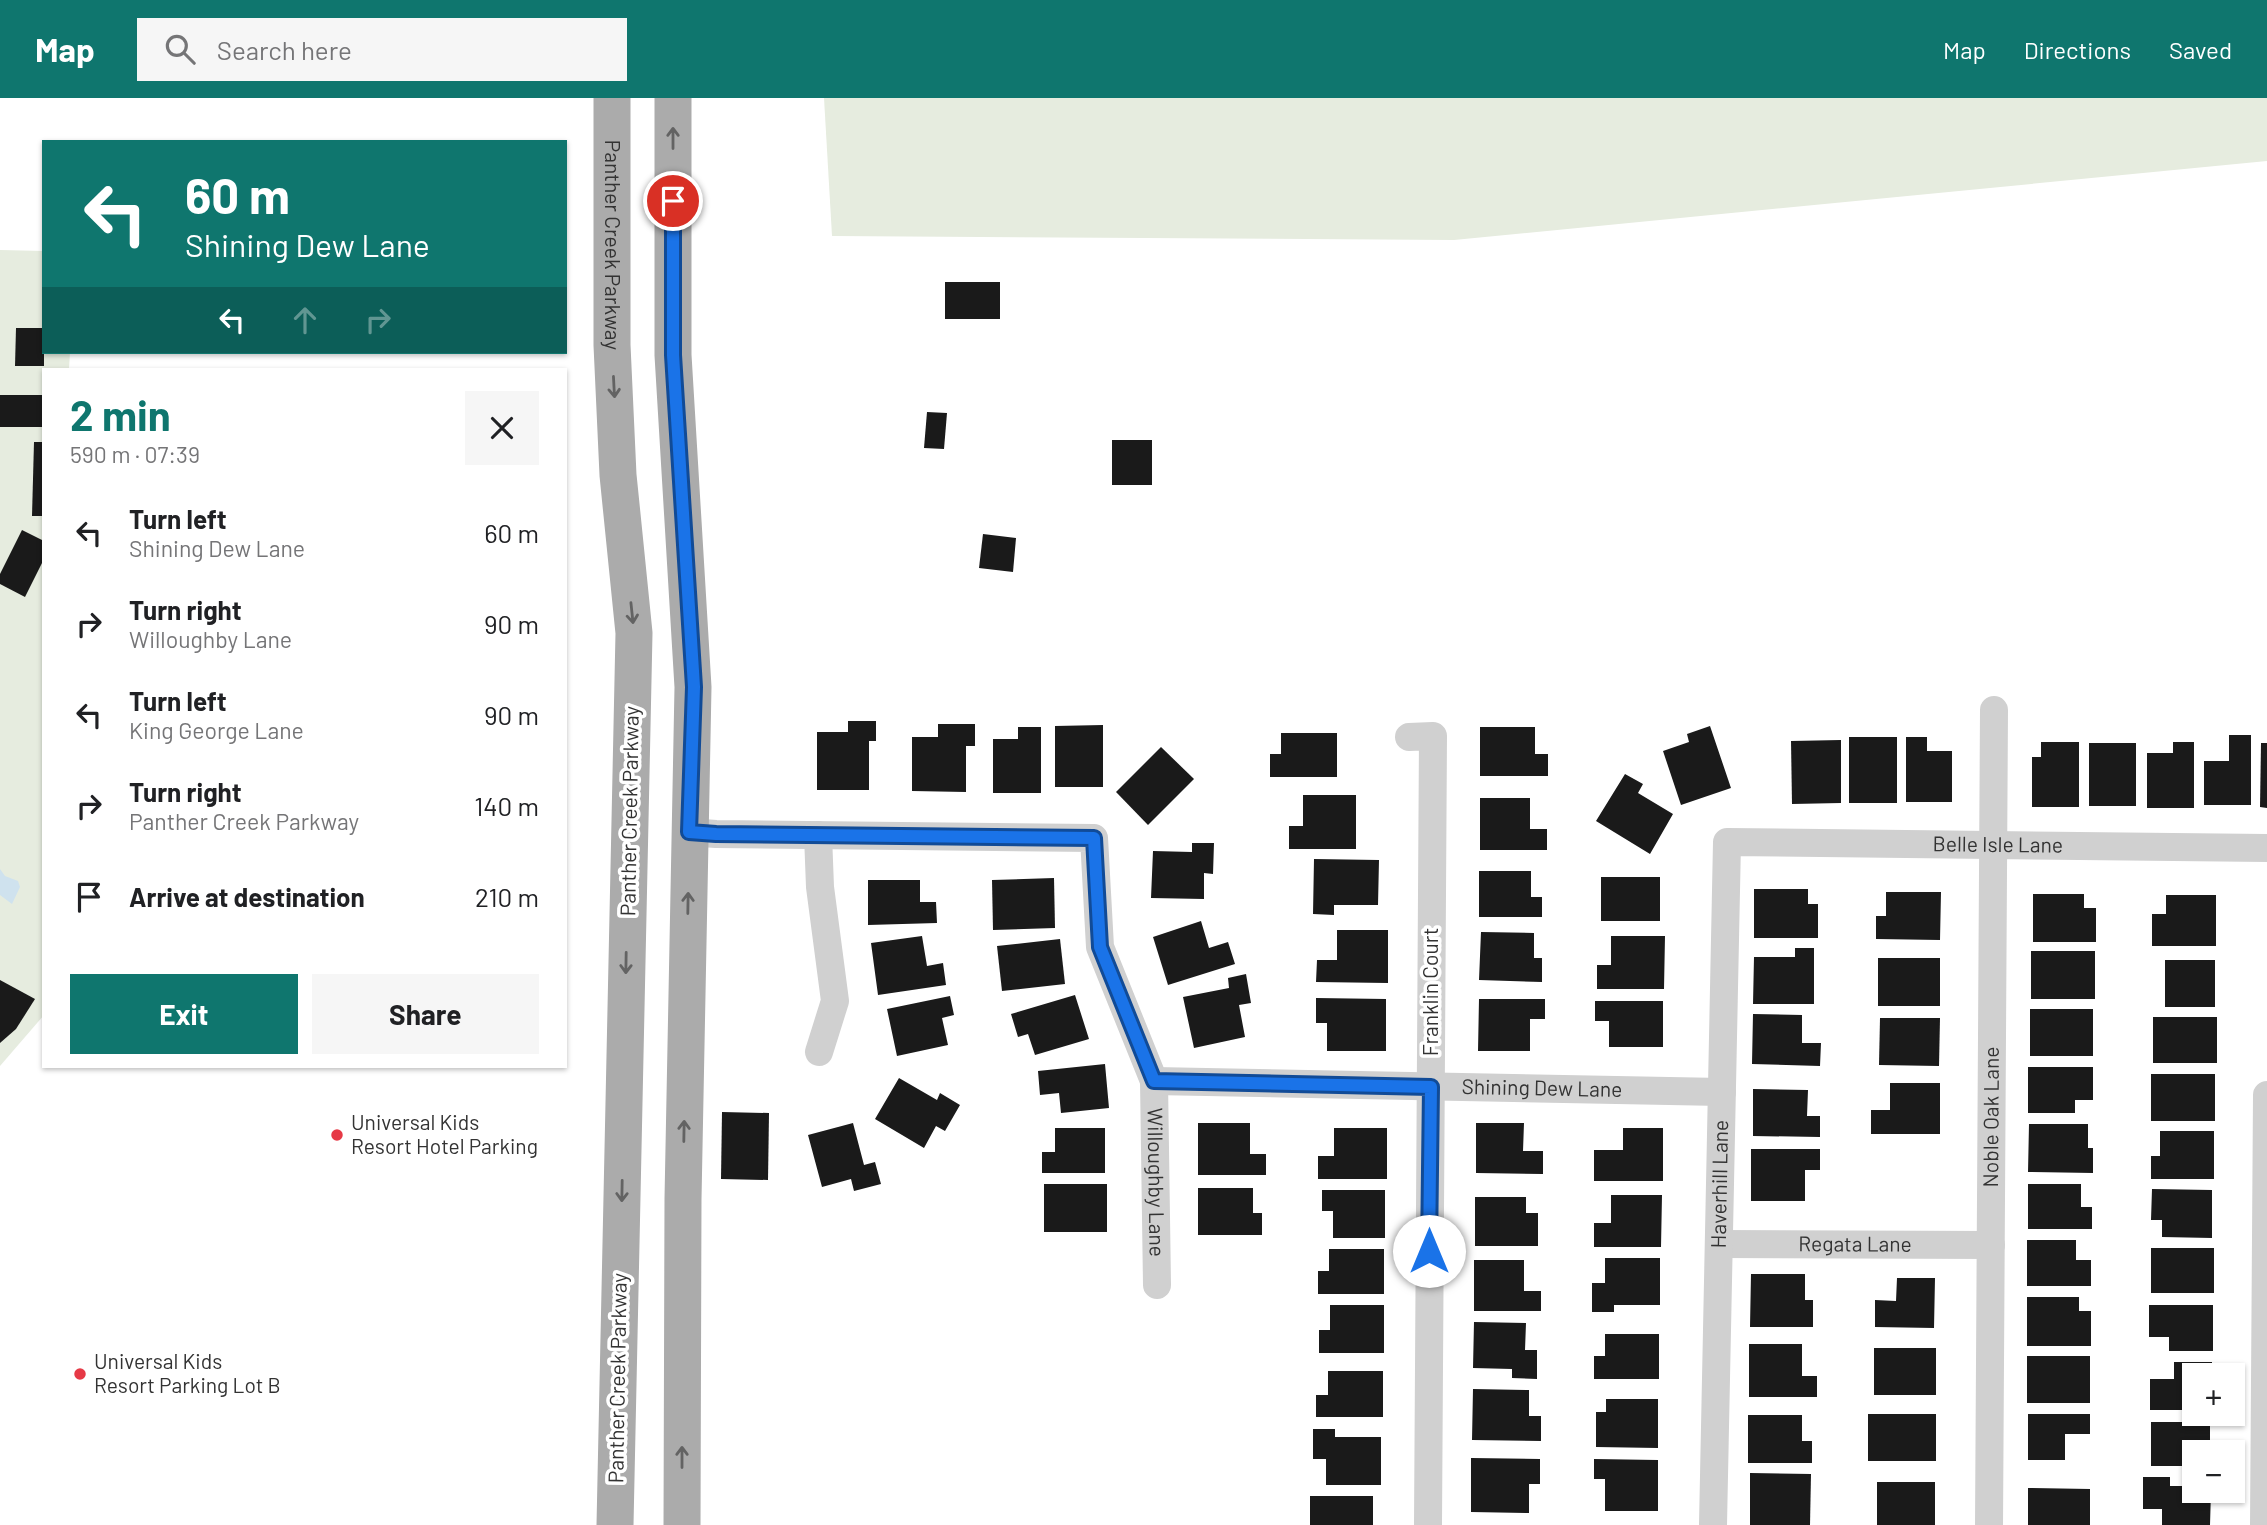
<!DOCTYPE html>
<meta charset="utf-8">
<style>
:root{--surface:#fff;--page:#f6f6f6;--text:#202124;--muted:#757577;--accent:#0f766e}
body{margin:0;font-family:Barlow,sans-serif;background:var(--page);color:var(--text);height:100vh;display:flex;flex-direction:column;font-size:26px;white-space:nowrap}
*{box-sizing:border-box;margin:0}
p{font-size:23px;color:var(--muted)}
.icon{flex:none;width:38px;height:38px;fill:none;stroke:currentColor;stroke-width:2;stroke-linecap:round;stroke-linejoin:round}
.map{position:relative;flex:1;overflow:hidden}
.side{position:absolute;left:42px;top:270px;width:525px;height:700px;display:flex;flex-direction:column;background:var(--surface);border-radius:0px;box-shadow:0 2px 5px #0004}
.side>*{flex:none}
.hud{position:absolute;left:42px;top:42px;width:525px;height:214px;border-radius:0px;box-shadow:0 2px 5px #0004;background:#0f766e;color:#fff;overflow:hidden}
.tools{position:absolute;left:2182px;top:1265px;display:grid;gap:14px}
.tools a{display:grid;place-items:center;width:63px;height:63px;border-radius:0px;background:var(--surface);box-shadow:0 2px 5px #0004;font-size:35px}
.pin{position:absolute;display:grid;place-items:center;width:60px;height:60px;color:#fff;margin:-30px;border:4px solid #fff;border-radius:50%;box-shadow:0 2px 7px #0007}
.me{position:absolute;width:77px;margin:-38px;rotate:0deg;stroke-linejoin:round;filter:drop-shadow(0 0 5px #0008)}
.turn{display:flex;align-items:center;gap:24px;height:147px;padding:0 28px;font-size:32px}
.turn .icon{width:91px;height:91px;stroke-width:2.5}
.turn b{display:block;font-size:49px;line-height:60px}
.lanes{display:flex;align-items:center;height:66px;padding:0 28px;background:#0003;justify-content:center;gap:35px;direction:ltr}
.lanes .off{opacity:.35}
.round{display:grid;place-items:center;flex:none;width:74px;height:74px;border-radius:0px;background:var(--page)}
.head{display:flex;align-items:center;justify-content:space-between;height:119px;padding:0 28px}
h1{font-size:42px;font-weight:700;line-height:52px;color:var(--accent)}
.action{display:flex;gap:14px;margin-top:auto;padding:14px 28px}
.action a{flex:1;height:80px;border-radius:0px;background:var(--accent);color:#fff;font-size:28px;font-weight:700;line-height:80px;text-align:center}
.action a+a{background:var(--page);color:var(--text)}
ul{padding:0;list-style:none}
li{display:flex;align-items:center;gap:21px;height:91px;padding:0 28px}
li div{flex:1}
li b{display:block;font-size:26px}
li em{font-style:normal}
header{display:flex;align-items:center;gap:42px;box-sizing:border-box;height:98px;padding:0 35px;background:var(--accent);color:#fff}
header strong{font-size:33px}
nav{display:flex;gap:38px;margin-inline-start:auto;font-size:24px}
.search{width:490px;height:63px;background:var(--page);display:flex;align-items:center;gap:18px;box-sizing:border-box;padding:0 24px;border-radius:0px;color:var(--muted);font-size:26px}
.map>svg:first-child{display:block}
.green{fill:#e6ecdf}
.water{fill:#cfe2ee}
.building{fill:#1a1a1a}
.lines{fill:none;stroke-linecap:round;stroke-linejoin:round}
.minor{stroke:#d0d0d0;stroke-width:28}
.major{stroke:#ababab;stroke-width:37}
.oneway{stroke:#636363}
.route-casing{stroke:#114b97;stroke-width:18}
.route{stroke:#1a73e8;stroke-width:12}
.poi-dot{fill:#e63946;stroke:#fff;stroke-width:2.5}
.labels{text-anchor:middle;stroke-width:7;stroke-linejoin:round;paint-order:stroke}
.street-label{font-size:21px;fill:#333;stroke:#fff}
.poi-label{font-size:21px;fill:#333;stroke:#fff;text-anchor:start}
</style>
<header>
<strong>Map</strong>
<div class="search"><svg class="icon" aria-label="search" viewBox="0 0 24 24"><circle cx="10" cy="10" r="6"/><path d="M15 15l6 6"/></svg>Search here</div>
<nav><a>Map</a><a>Directions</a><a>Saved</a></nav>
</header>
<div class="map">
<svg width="2267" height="1427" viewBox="0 0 2267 1427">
<rect width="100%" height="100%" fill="#fff"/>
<g class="green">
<path d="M 824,0 L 2267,0 L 2267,63 L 1454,142 L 832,138 Z"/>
<path d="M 0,152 L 44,153 L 44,254 L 70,254 L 69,271 L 44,271 L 44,917 L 0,968 Z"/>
</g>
<path class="water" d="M 0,771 L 5,778 L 18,783 L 20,789 L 12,806 L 0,797 Z"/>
<g class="building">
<rect x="945" y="184" width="55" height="37"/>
<path d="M 16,230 L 44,230 L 44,268 L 15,268 Z"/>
<rect x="0" y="297" width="44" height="32"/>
<path d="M 927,314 L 947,315 L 944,351 L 924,350 Z"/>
<rect x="1112" y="342" width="40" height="45"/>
<path d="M 34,344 L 44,344 L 44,418 L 32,418 Z"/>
<path d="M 22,432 L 44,443 L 44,461 L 25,499 L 0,486 L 0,476 Z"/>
<path d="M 983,436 L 1016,440 L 1013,474 L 979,470 Z"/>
<path d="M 848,623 L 876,623 L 876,643 L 869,643 L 869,692 L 817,692 L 817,634 L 848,634 Z"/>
<path d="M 938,626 L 975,626 L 975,648 L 966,648 L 966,694 L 912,693 L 912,639 L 938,639 Z"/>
<path d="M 1103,627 L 1103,689 L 1055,689 L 1055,628 Z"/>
<path d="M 1710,628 L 1731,690 L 1681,707 L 1663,653 L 1689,644 L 1687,636 Z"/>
<path d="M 1018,629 L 1041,629 L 1041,695 L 993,695 L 993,641 L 1018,641 Z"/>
<path d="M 1480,629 L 1535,629 L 1535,656 L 1548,656 L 1548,678 L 1480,678 Z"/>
<path d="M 1281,635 L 1337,635 L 1337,679 L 1270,679 L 1270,656 L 1281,656 Z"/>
<path d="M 2229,637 L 2251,637 L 2251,707 L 2204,707 L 2204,663 L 2229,663 Z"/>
<rect x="1849" y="639" width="48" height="66"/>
<path d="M 1906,639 L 1927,639 L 1927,653 L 1952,653 L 1952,704 L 1906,704 Z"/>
<path d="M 1841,642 L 1841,705 L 1792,706 L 1791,643 Z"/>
<path d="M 2041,644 L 2079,644 L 2079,709 L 2032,709 L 2032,659 L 2041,659 Z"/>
<path d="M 2173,644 L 2194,644 L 2194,710 L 2147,710 L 2147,655 L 2173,655 Z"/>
<rect x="2089" y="645" width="47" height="63"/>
<path d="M 2261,645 L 2267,645 L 2267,710 L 2260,709 Z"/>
<path d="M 1161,649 L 1194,681 L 1148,727 L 1116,694 Z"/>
<path d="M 1625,676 L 1643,686 L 1638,695 L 1673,716 L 1650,756 L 1596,723 Z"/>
<path d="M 1303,697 L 1356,697 L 1356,751 L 1289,751 L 1289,728 L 1303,728 Z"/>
<path d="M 1480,700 L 1530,700 L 1530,731 L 1547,731 L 1547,752 L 1480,752 Z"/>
<path d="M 1192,745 L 1214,745 L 1213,776 L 1204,775 L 1204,801 L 1151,800 L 1153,753 L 1192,754 Z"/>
<path d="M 1314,761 L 1379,762 L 1378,807 L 1334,807 L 1334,817 L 1313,816 Z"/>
<path d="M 1479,773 L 1531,773 L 1531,799 L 1542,799 L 1542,819 L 1479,819 Z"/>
<rect x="1601" y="779" width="59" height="44"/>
<path d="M 1054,780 L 1055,830 L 993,832 L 992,782 Z"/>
<path d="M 868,782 L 920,782 L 920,804 L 936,804 L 937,825 L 868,827 Z"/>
<path d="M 1754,791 L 1808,791 L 1808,806 L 1818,806 L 1818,840 L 1754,840 Z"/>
<path d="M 1886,794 L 1941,794 L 1940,842 L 1876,841 L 1876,818 L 1886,818 Z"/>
<path d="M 2033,796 L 2084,796 L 2084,810 L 2096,810 L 2096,844 L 2033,844 Z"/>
<path d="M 2166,797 L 2216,797 L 2216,848 L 2152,848 L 2152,816 L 2166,816 Z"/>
<path d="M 1201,823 L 1209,850 L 1228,844 L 1235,866 L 1168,887 L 1153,839 Z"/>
<path d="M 1337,832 L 1388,832 L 1388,885 L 1316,884 L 1317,862 L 1337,862 Z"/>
<path d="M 1481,834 L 1534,835 L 1534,860 L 1542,860 L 1542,884 L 1479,882 Z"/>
<path d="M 922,838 L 927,868 L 943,865 L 946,887 L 878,897 L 871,845 Z"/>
<path d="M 1611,838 L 1665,838 L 1664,891 L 1597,891 L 1597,867 L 1611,867 Z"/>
<path d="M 1060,841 L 1065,886 L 1002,893 L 997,848 Z"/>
<path d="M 1795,850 L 1814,850 L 1814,906 L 1753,906 L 1754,859 L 1795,859 Z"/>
<rect x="2031" y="853" width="64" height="48"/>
<rect x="1878" y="860" width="62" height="48"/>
<rect x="2165" y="862" width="50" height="47"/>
<path d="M 1246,876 L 1251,905 L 1239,907 L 1245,939 L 1194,950 L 1183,899 L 1229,890 L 1228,880 Z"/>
<path d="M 0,882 L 35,901 L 16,931 L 0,945 Z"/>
<path d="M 1075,897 L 1089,941 L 1035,957 L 1028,936 L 1018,939 L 1011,916 Z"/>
<path d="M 950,898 L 954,917 L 942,920 L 948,947 L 897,958 L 887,911 Z"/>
<path d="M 1316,900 L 1386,901 L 1386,953 L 1327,953 L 1327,925 L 1316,925 Z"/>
<path d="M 1479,901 L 1545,901 L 1545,921 L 1530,921 L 1530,953 L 1478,953 Z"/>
<path d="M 1595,903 L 1663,903 L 1663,949 L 1609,949 L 1609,923 L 1595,923 Z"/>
<rect x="2030" y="911" width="63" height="47"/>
<path d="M 1753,916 L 1802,917 L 1802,945 L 1821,945 L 1820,968 L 1752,966 Z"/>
<rect x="2153" y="919" width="64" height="46"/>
<path d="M 1880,920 L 1940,920 L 1939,968 L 1879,967 Z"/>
<path d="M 1105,966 L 1109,1010 L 1061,1015 L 1059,995 L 1040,997 L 1038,973 Z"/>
<path d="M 2028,969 L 2093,969 L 2093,1002 L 2075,1002 L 2075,1015 L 2028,1015 Z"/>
<rect x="2151" y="976" width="64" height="47"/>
<path d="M 899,980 L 937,1002 L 940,995 L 960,1007 L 945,1033 L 936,1028 L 924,1050 L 875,1021 Z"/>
<path d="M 1890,985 L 1940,985 L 1940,1036 L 1871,1036 L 1871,1012 L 1890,1012 Z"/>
<path d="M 1753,991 L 1808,992 L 1807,1018 L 1820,1018 L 1820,1039 L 1753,1038 Z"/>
<path d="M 722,1014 L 769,1015 L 768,1082 L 721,1081 Z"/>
<path d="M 853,1025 L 864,1067 L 875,1064 L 881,1086 L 854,1093 L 851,1081 L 822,1089 L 808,1037 Z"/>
<path d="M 1198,1025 L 1250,1025 L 1250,1056 L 1266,1056 L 1266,1077 L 1198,1077 Z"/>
<path d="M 1476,1025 L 1524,1025 L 1523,1053 L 1543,1053 L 1543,1076 L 1476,1075 Z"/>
<path d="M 2029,1026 L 2088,1026 L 2088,1050 L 2093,1050 L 2093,1075 L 2028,1074 Z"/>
<path d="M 1055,1030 L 1105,1030 L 1105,1075 L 1042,1075 L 1042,1054 L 1055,1054 Z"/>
<path d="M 1334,1030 L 1387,1030 L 1387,1081 L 1318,1081 L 1318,1058 L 1334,1058 Z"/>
<path d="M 1623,1030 L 1663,1030 L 1663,1083 L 1594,1083 L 1594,1052 L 1623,1052 Z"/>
<path d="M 2160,1033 L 2214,1033 L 2214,1081 L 2151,1081 L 2151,1058 L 2160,1058 Z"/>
<path d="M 1751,1051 L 1820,1051 L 1820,1072 L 1805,1072 L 1805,1103 L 1751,1103 Z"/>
<rect x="1044" y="1086" width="63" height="48"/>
<path d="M 2028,1086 L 2081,1086 L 2081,1109 L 2092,1109 L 2092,1131 L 2028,1131 Z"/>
<path d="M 1198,1090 L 1253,1090 L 1253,1115 L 1262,1115 L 1262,1137 L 1198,1137 Z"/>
<path d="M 2152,1091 L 2212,1092 L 2212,1140 L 2162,1139 L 2162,1122 L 2151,1122 Z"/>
<path d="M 1322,1092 L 1385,1092 L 1385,1140 L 1333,1140 L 1333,1113 L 1322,1113 Z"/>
<path d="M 1611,1097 L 1662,1097 L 1661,1149 L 1594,1149 L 1594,1125 L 1611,1125 Z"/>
<path d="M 1475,1099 L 1526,1099 L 1526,1115 L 1538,1115 L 1538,1148 L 1475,1148 Z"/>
<path d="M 2027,1142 L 2076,1142 L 2076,1162 L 2091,1162 L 2091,1188 L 2027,1188 Z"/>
<rect x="2151" y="1150" width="63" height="45"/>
<path d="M 1329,1151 L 1384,1151 L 1384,1196 L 1318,1196 L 1318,1173 L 1329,1173 Z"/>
<path d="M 1605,1160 L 1660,1160 L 1660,1207 L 1614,1207 L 1614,1214 L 1592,1214 L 1592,1185 L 1605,1185 Z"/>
<path d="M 1474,1162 L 1524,1162 L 1524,1193 L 1541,1193 L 1541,1213 L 1474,1213 Z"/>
<path d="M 1751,1176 L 1805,1176 L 1805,1202 L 1813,1202 L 1813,1229 L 1750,1229 Z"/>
<path d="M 1897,1180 L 1935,1180 L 1934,1230 L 1875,1229 L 1875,1202 L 1896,1203 Z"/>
<path d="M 2027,1199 L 2079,1199 L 2079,1213 L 2091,1213 L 2091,1248 L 2027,1248 Z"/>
<path d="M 1330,1207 L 1384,1207 L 1384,1255 L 1319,1255 L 1319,1232 L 1330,1232 Z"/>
<path d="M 2149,1207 L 2213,1207 L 2213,1253 L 2169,1253 L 2169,1239 L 2149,1239 Z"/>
<path d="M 1474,1224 L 1526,1225 L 1525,1252 L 1537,1252 L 1537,1281 L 1512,1280 L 1512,1271 L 1473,1270 Z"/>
<path d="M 1605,1236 L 1659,1236 L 1659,1281 L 1594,1281 L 1594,1258 L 1605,1258 Z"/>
<path d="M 1749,1246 L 1802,1246 L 1802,1278 L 1817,1278 L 1817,1299 L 1749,1299 Z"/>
<rect x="1874" y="1250" width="62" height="47"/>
<rect x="2027" y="1258" width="63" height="47"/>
<path d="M 2174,1264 L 2212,1264 L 2212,1278 L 2194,1278 L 2194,1312 L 2150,1312 L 2150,1281 L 2174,1281 Z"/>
<path d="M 1328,1273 L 1383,1273 L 1383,1319 L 1316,1319 L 1316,1297 L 1328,1297 Z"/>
<path d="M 1473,1291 L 1529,1292 L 1529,1318 L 1541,1318 L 1541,1343 L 1472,1342 Z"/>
<path d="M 1606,1301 L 1658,1301 L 1658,1350 L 1596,1349 L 1596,1314 L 1606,1314 Z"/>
<rect x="1868" y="1316" width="68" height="47"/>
<path d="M 2028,1316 L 2090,1316 L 2090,1336 L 2065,1336 L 2065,1362 L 2028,1362 Z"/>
<path d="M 1748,1317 L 1802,1317 L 1802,1343 L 1812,1343 L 1812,1365 L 1748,1365 Z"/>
<path d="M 2151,1324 L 2210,1324 L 2210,1354 L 2194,1354 L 2194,1368 L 2151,1368 Z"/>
<path d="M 1313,1331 L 1335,1331 L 1335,1339 L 1381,1339 L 1381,1387 L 1326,1387 L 1326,1361 L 1313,1361 Z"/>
<path d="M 1471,1360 L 1540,1361 L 1540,1386 L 1529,1386 L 1529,1415 L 1471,1414 Z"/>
<path d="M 1594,1361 L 1658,1362 L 1658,1413 L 1605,1413 L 1605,1381 L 1594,1381 Z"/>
<path d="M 1750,1375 L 1811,1376 L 1810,1427 L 1750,1427 Z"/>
<path d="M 2143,1379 L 2170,1379 L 2170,1388 L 2194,1388 L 2194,1393 L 2211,1393 L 2210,1427 L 2162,1427 L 2162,1411 L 2143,1411 Z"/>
<rect x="1877" y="1384" width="58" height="43"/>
<path d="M 2028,1390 L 2090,1391 L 2090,1427 L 2028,1427 Z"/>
<rect x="1310" y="1398" width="63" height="29"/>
</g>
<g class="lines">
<g class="minor">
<path d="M 1409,639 L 1433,638 L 1428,1427"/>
<path id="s1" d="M 689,734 L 716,736 L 1094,740 L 1100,849 L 1154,983 L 1157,1187"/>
<path d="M 818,737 L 820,789 L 835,903 L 819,954"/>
<path id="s2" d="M 1154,983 L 1722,994"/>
<path id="s3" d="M 1719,1146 L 1991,1147"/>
<path id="s4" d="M 1713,1427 L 1727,744 L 2267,750"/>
<path id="s5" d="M 1989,1427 L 1994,612"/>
<path d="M 2264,1427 L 2267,997"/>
</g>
<g class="major">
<path id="s6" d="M 612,0 L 612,247 L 618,377 L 634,535 L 615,1427"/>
<path d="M 673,0 L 673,257 L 693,589 L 683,1101 L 682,1427"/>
</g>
</g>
<defs><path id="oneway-shaft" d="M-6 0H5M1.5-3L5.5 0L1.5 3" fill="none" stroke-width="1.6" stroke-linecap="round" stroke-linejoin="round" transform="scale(1.75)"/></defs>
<g class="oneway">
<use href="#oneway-shaft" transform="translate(673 40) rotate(-90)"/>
<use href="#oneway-shaft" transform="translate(614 289) rotate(87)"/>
<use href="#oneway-shaft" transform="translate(632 515) rotate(84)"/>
<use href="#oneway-shaft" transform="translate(688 805) rotate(-89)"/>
<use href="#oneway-shaft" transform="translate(626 865) rotate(91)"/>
<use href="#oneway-shaft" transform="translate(684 1033) rotate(-89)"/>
<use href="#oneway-shaft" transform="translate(622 1093) rotate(91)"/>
<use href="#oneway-shaft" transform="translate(682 1359) rotate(-90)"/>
</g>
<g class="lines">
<defs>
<path id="route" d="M 673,103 L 673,257 L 694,589 L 689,734 L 716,736 L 1094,740 L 1100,849 L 1154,983 L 1431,989 L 1429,1153"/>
</defs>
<use href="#route" class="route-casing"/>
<use href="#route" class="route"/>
</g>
<g class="poi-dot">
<circle cx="337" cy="1037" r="7"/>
<circle cx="80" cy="1276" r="7"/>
</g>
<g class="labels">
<g class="street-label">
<text dy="7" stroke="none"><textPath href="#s6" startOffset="147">Panther Creek Parkway</textPath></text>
<text transform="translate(630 713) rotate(-89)" y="7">Panther Creek Parkway</text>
<text dy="7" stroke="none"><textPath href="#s4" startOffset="954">Belle Isle Lane</textPath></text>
<text transform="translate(1431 894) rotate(-90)" y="7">Franklin Court</text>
<text dy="7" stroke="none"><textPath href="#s2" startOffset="388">Shining Dew Lane</textPath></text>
<text dy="7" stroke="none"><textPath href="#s5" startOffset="408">Noble Oak Lane</textPath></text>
<text dy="7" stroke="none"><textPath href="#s1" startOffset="760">Willoughby Lane</textPath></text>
<text dy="7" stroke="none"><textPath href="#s4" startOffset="341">Haverhill Lane</textPath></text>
<text dy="7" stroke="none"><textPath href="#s3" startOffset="136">Regata Lane</textPath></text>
<text transform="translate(618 1280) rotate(-89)" y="7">Panther Creek Parkway</text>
</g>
<g class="poi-label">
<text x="351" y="1032">Universal Kids<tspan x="351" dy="24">Resort Hotel Parking</tspan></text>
<text x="94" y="1271">Universal Kids<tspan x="94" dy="24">Resort Parking Lot B</tspan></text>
</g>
</g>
</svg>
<div class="tools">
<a>+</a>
<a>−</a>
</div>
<div class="pin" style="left:673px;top:103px;background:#d93025"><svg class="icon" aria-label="arrive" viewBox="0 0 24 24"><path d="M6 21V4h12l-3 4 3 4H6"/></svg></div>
<svg class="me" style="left:1429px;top:1153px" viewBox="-20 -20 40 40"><circle r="19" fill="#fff"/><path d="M0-13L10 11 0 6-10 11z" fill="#1a73e8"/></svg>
<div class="hud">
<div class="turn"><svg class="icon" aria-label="left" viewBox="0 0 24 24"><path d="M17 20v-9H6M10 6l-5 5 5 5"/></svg><div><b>60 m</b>Shining Dew Lane</div></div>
<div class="lanes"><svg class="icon" aria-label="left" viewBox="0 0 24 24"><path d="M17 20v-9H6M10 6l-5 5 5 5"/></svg><svg class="icon off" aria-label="ahead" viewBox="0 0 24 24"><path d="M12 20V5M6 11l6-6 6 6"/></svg><svg class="icon off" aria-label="right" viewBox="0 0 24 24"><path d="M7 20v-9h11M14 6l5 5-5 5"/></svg></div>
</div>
<section class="side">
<div class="head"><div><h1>2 min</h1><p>590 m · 07:39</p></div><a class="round"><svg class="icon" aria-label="close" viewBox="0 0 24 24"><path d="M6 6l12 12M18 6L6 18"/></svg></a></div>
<ul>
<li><svg class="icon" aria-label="left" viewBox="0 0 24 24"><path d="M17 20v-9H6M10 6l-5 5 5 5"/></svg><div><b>Turn left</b><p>Shining Dew Lane</p></div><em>60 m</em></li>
<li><svg class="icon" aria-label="right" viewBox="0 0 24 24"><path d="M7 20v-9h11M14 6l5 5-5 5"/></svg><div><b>Turn right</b><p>Willoughby Lane</p></div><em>90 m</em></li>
<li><svg class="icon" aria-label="left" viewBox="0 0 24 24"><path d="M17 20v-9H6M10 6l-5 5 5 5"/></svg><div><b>Turn left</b><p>King George Lane</p></div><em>90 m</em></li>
<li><svg class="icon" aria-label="right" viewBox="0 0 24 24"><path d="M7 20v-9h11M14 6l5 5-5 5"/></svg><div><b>Turn right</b><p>Panther Creek Parkway</p></div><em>140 m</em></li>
<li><svg class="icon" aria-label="arrive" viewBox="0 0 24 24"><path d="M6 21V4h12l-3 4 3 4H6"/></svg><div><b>Arrive at destination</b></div><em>210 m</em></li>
</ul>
<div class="action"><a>Exit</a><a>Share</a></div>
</section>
</div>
